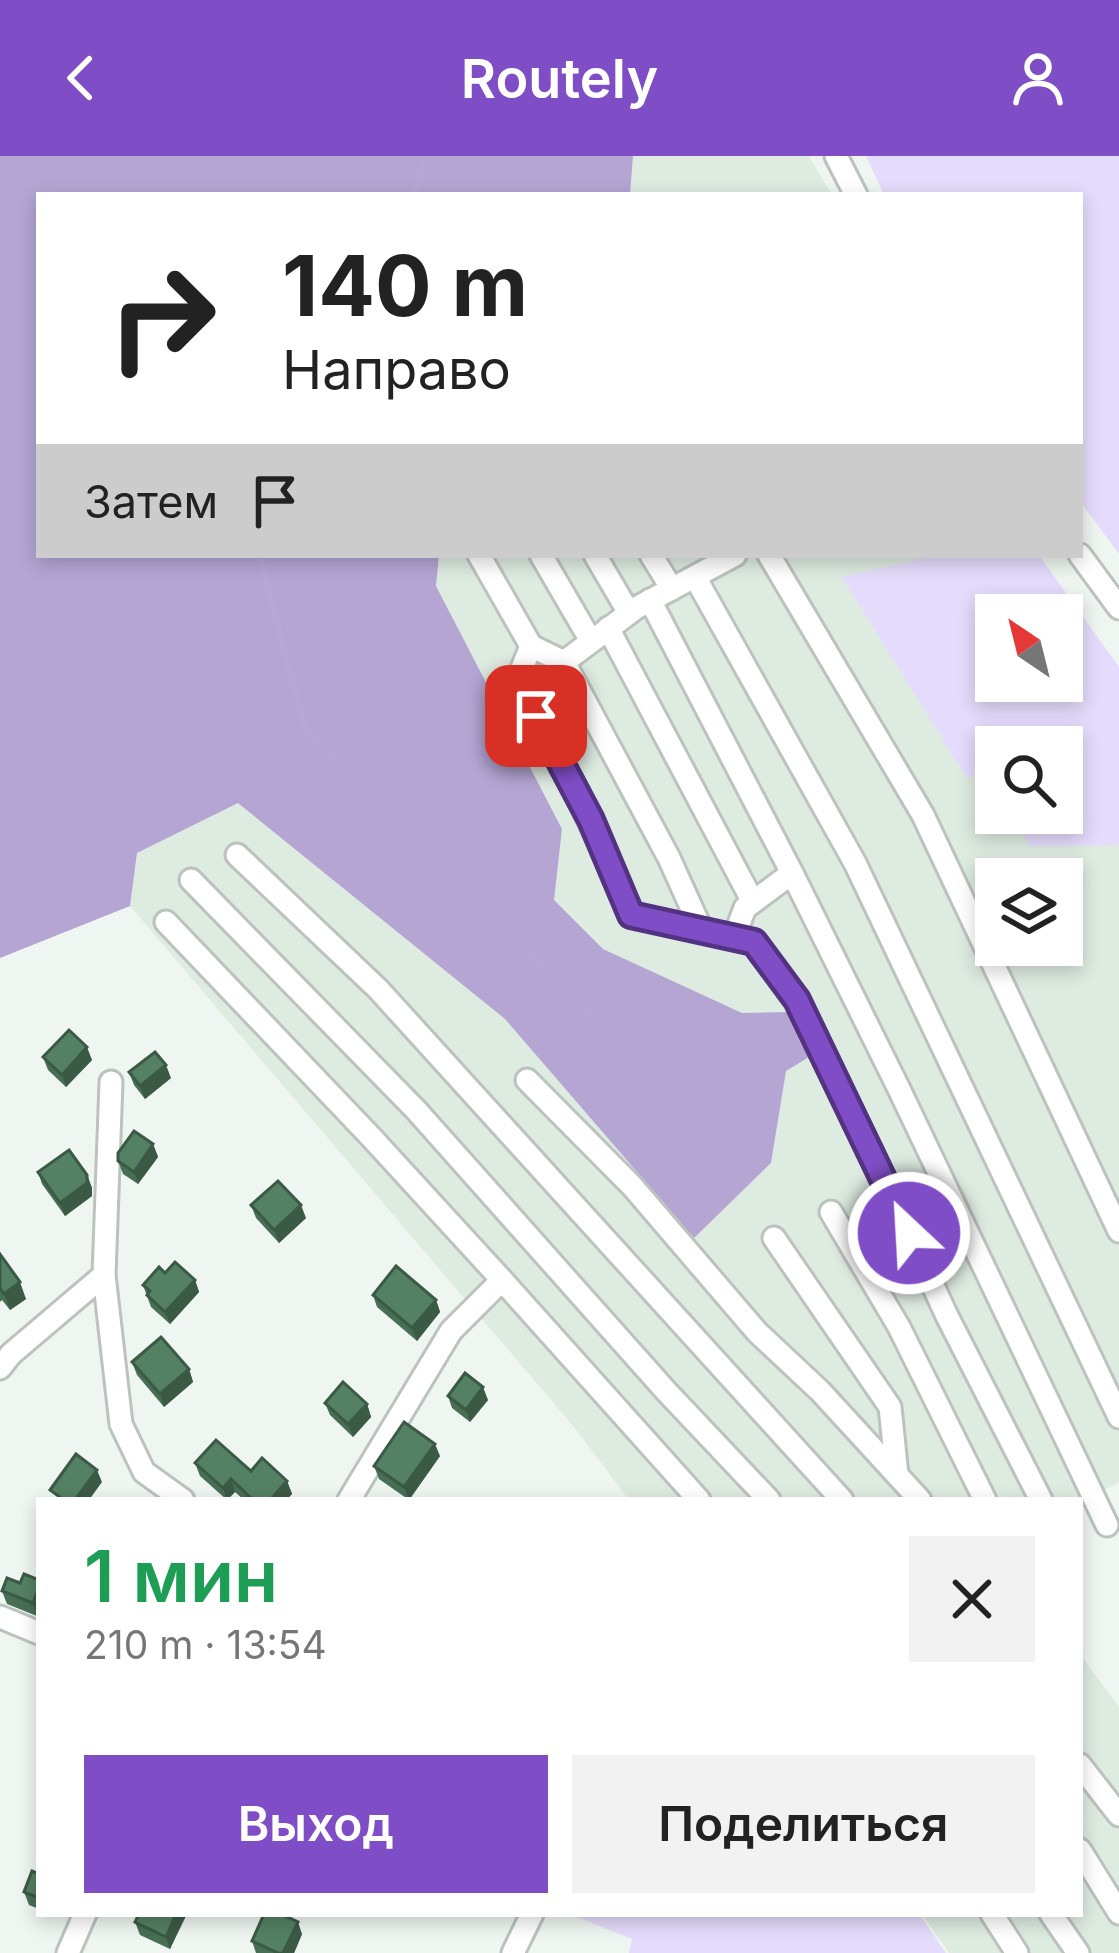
<!DOCTYPE html>
<html lang="ru">
<meta charset="utf-8">
<style>
:root{--surface:#fff;--page:#f2f2f2;--text:#222;--muted:#767676;--accent:#7f4ec6}
body{margin:0;font-family:Inter,sans-serif;background:var(--page);color:var(--text);height:100vh;display:flex;flex-direction:column;font-size:45px;white-space:nowrap}
*{box-sizing:border-box;margin:0}
p{font-size:39px;color:var(--muted)}
.icon{flex:none;width:66px;height:66px;fill:none;stroke:currentColor;stroke-width:2;stroke-linecap:round;stroke-linejoin:round}
.map{position:relative;flex:1;overflow:hidden}
.details{position:absolute;left:36px;top:1341px;width:1047px;height:420px;display:flex;flex-direction:column;background:var(--surface);border-radius:0px;box-shadow:0 6px 18px #0003}
.details>*{flex:none}
.banner{position:absolute;left:36px;top:36px;width:1047px;height:366px;border-radius:0px;box-shadow:0 6px 18px #0003;background:#fff;color:var(--text);overflow:hidden}
.needle{width:78px;rotate:325deg}
.buttons{position:absolute;left:975px;top:438px;display:grid;gap:24px}
.buttons a{display:grid;place-items:center;width:108px;height:108px;border-radius:0px;background:var(--surface);box-shadow:0 6px 18px #0003;font-size:60px}
.pin{position:absolute;display:grid;place-items:center;width:102px;height:102px;color:#fff;margin:-51px;border-radius:24px;box-shadow:0 6px 18px #0006}
.me{position:absolute;width:132px;margin:-66px;rotate:335deg;stroke-linejoin:round;filter:drop-shadow(0 0 9px #0008)}
.turn{display:flex;align-items:center;gap:42px;height:252px;padding:0 48px;font-size:54px}
.turn .icon{width:156px;height:156px;stroke-width:2.5}
.turn b{display:block;font-size:84px;line-height:102px}
.then{display:flex;align-items:center;height:114px;padding:0 48px;background:#0003;gap:24px;font-size:45px}
.round{display:grid;place-items:center;flex:none;width:126px;height:126px;border-radius:0px;background:var(--page)}
.head{display:flex;align-items:center;justify-content:space-between;height:204px;padding:0 48px}
h1{font-size:72px;font-weight:600;line-height:90px;color:#1e9e55}
.cta{display:flex;gap:24px;margin-top:auto;padding:24px 48px}
.cta a{flex:1;height:138px;border-radius:0px;background:var(--accent);color:#fff;font-size:48px;font-weight:600;line-height:138px;text-align:center}
.cta a+a{background:var(--page);color:var(--text)}
header{display:flex;justify-content:space-between;align-items:center;height:156px;padding:0 48px;background:var(--accent);color:#fff;font-size:54px;font-weight:600}
.map>svg:first-child{display:block}
.built{fill:#deebe1;fill-rule:evenodd}
.green{fill:#e5dbfc;fill-rule:evenodd}
.forest{fill:#b4a5d3}
.lines{fill:none;stroke-linecap:round;stroke-linejoin:round}
.stream{stroke:#b6a8d6;stroke-width:6}
.minor-casing{stroke:#bcc3be;stroke-width:27}
.minor{stroke:#fff;stroke-width:21}
.wall{fill:#486f55}
.shaded-wall{fill:#3b5a45}
.building{fill:#548163;stroke:#3b5a45;stroke-width:3}
.route-casing{stroke:#533381;stroke-width:30}
.route{stroke:#7f4ec6;stroke-width:21}
</style>
<header><svg class="icon" aria-label="back" viewBox="0 0 24 24"><path d="M15 5l-7 7 7 7"/></svg>Routely<svg class="icon" aria-label="person" viewBox="0 0 24 24"><circle cx="12" cy="8" r="4"/><path d="M4 21q1-7 8-7t8 7"/></svg></header>
<div class="map">
<svg width="1119" height="1797" viewBox="0 0 1119 1797">
<rect width="100%" height="100%" fill="#eff6f1"/>
<g class="built">
<path d="M 633,0 L 809,0 L 832,39 L 630,39 Z"/>
<path d="M 439,399 L 941,399 L 842,422 L 994,613 L 996,657 L 1014,657 L 1029,689 L 1119,689 L 1119,1326 L 1080,1348 L 1080,1344 L 629,1344 L 574,1271 L 130,750 L 137,697 L 238,646 L 505,863 L 693,1081 L 771,1007 L 786,914 L 809,900 L 791,856 L 742,857 L 602,793 L 553,744 L 562,673 L 436,430 ZM 996,723 L 1062,723 L 1062,789 L 996,789 Z"/>
<path d="M 1080,1498 L 1119,1551 L 1119,1797 L 949,1797 L 922,1758 L 1080,1758 Z"/>
</g>
<g class="green">
<path d="M 866,0 L 1119,0 L 1119,398 L 1080,345 L 1080,39 L 884,39 Z"/>
<path d="M 941,399 L 1039,399 L 1119,511 L 1119,689 L 1029,690 L 1014,657 L 1062,657 L 1062,591 L 996,591 L 996,617 L 993,613 L 967,622 L 842,421 ZM 996,459 L 1062,459 L 1062,525 L 996,525 Z"/>
<path d="M 569,1758 L 919,1758 L 946,1797 L 629,1797 L 632,1783 Z"/>
</g>
<path class="forest" d="M 0,0 L 633,0 L 630,39 L 39,39 L 39,399 L 439,399 L 436,430 L 562,673 L 554,744 L 603,793 L 742,857 L 791,856 L 809,901 L 786,915 L 771,1007 L 694,1082 L 505,863 L 238,647 L 137,697 L 130,750 L 0,802 Z"/>
<g class="lines">
<g class="stream">
<path d="M 416,39 L 424,0"/>
<path d="M 259,399 L 306,577 L 589,860"/>
</g>
<defs>
<g id="minor">
<path d="M 836,0 L 856,39"/>
<path d="M 479,399 L 531,490 L 564,506 L 669,702 L 701,773"/>
<path d="M 541,399 L 591,485"/>
<path d="M 595,399 L 629,457"/>
<path d="M 651,399 L 672,433"/>
<path d="M 769,399 L 923,659 L 1119,1075"/>
<path d="M 1080,399 L 1119,452"/>
<path d="M 695,421 L 855,707 L 1119,1261"/>
<path d="M 650,444 L 792,717 L 745,752 L 734,781"/>
<path d="M 608,472 L 753,746"/>
<path d="M 531,490 L 517,525 C 559,602 598,678 631,759 L 754,786 L 797,844 L 872,996 L 946,1158 L 1041,1344"/>
<path d="M 564,506 L 636,452 L 735,399"/>
<path d="M 237,699 L 378,833 L 842,1344"/>
<path d="M 792,717 L 899,933 L 1107,1369"/>
<path d="M 191,724 L 416,954 L 666,1235 L 769,1344"/>
<path d="M 166,766 L 371,981 L 502,1124"/>
<path d="M 527,924 L 632,1030 L 757,1176 L 820,1235 L 920,1344"/>
<path d="M 111,926 L 104,1119 L 121,1268 L 144,1316 L 183,1344"/>
<path d="M 831,1056 L 899,1171 L 985,1344"/>
<path d="M 774,1082 L 890,1251 L 897,1319"/>
<path d="M 0,1212 L 11,1198 L 104,1119"/>
<path d="M 349,1344 L 451,1175 L 502,1124 L 699,1344"/>
<path d="M 0,1461 L 39,1477"/>
<path d="M 1080,1609 L 1119,1659"/>
<path d="M 1080,1694 L 1119,1757"/>
<path d="M 992,1758 L 1017,1797"/>
<path d="M 1051,1758 L 1078,1797"/>
<path d="M 68,1797 L 85,1758"/>
<path d="M 513,1797 L 532,1758"/>
</g>
</defs>
<use href="#minor" class="minor-casing"/>
<use href="#minor" class="minor"/>
</g>
<g class="wall">
<path d="M 43,901 L 92,904 L 66,931 L 48,914 Z"/>
<path d="M 129,916 L 171,922 L 145,943 L 134,929 Z"/>
<path d="M 153,988 L 158,1001 L 138,1028 L 123,1018 L 118,1005 Z"/>
<path d="M 38,1016 L 87,1019 L 92,1032 L 92,1040 L 65,1060 L 42,1028 Z"/>
<path d="M 251,1049 L 306,1062 L 279,1087 L 256,1062 Z"/>
<path d="M 0,1098 L 26,1143 L 10,1154 L 2,1144 L 0,1146 Z"/>
<path d="M 165,1117 L 195,1124 L 199,1136 L 170,1168 L 151,1151 L 143,1129 Z"/>
<path d="M 373,1139 L 436,1144 L 440,1156 L 417,1185 L 377,1151 Z"/>
<path d="M 132,1206 L 189,1213 L 193,1226 L 164,1251 L 137,1219 Z"/>
<path d="M 448,1240 L 488,1244 L 470,1266 L 452,1252 Z"/>
<path d="M 325,1247 L 367,1248 L 371,1261 L 353,1281 L 330,1259 Z"/>
<path d="M 440,1300 L 409,1344 L 379,1323 L 374,1310 Z"/>
<path d="M 195,1307 L 251,1315 L 287,1325 L 292,1338 L 286,1344 L 244,1344 L 235,1336 L 227,1344 L 200,1320 Z"/>
<path d="M 39,1424 L 39,1456 L 37,1460 L 7,1448 L 2,1435 L 20,1427 Z"/>
<path d="M 39,1718 L 39,1753 L 29,1749 L 24,1736 Z"/>
<path d="M 139,1758 L 185,1758 L 170,1793 L 140,1779 L 135,1766 Z"/>
<path d="M 302,1778 L 294,1797 L 256,1797 L 252,1785 Z"/>
</g>
<g class="shaded-wall">
<path d="M 87,891 L 92,904 L 66,931 L 62,919 Z"/>
<path d="M 166,909 L 171,922 L 145,943 L 140,930 Z"/>
<path d="M 153,988 L 158,1001 L 138,1028 L 134,1016 Z"/>
<path d="M 87,1019 L 92,1032 L 92,1040 L 65,1060 L 60,1047 Z"/>
<path d="M 301,1049 L 306,1062 L 279,1087 L 274,1074 Z"/>
<path d="M 195,1124 L 199,1136 L 170,1168 L 165,1156 Z"/>
<path d="M 20,1126 L 26,1143 L 10,1154 L 4,1138 Z"/>
<path d="M 436,1144 L 440,1156 L 417,1185 L 412,1172 Z"/>
<path d="M 189,1213 L 193,1226 L 164,1251 L 160,1238 Z"/>
<path d="M 483,1231 L 488,1244 L 470,1266 L 466,1254 Z"/>
<path d="M 367,1248 L 371,1261 L 353,1281 L 348,1268 Z"/>
<path d="M 435,1288 L 440,1300 L 409,1344 L 404,1331 Z"/>
<path d="M 97,1314 L 102,1326 L 89,1344 L 75,1344 Z"/>
<path d="M 231,1323 L 235,1336 L 227,1344 L 223,1332 Z"/>
<path d="M 287,1325 L 292,1338 L 286,1344 L 270,1344 Z"/>
<path d="M 39,1431 L 39,1456 L 37,1460 L 33,1447 Z"/>
<path d="M 176,1758 L 185,1758 L 186,1760 L 170,1793 L 166,1781 Z"/>
<path d="M 298,1766 L 302,1778 L 294,1797 L 283,1797 Z"/>
</g>
<g class="building">
<path d="M 69,874 L 87,891 L 62,919 L 43,901 Z"/>
<path d="M 155,896 L 166,909 L 140,930 L 129,916 Z"/>
<path d="M 134,975 L 153,988 L 134,1016 L 118,1005 L 118,997 Z"/>
<path d="M 69,994 L 87,1019 L 87,1027 L 60,1047 L 38,1016 Z"/>
<path d="M 278,1025 L 301,1049 L 274,1074 L 251,1049 Z"/>
<path d="M 0,1098 L 20,1126 L 4,1138 L 0,1132 Z"/>
<path d="M 175,1106 L 195,1124 L 165,1156 L 147,1139 L 150,1135 L 143,1129 L 159,1111 L 165,1117 Z"/>
<path d="M 396,1110 L 436,1144 L 412,1172 L 373,1139 Z"/>
<path d="M 161,1181 L 189,1213 L 160,1238 L 132,1206 Z"/>
<path d="M 465,1217 L 483,1231 L 466,1254 L 448,1240 Z"/>
<path d="M 343,1226 L 367,1248 L 348,1268 L 325,1247 Z"/>
<path d="M 404,1266 L 435,1288 L 404,1331 L 374,1310 Z"/>
<path d="M 216,1284 L 251,1315 L 262,1302 L 287,1325 L 270,1344 L 253,1344 L 231,1323 L 223,1332 L 195,1307 Z"/>
<path d="M 76,1298 L 97,1314 L 75,1344 L 64,1344 L 50,1334 Z"/>
<path d="M 24,1418 L 39,1424 L 39,1431 L 33,1447 L 2,1435 L 7,1422 L 20,1427 Z"/>
<path d="M 32,1715 L 39,1718 L 39,1742 L 24,1736 Z"/>
<path d="M 139,1758 L 176,1758 L 166,1781 L 135,1766 Z"/>
<path d="M 264,1758 L 281,1758 L 298,1766 L 283,1797 L 278,1797 L 252,1785 Z"/>
</g>
<g class="lines">
<defs>
<path id="route" d="M 536,560 L 591,664 L 631,759 L 754,786 L 797,844 L 909,1077"/>
</defs>
<use href="#route" class="route-casing"/>
<use href="#route" class="route"/>
</g>
</svg>
<div class="buttons">
<a><svg class="needle" viewBox="-14 -14 28 28"><path d="M0-13l5 13h-10z" fill="#e53935"/><path d="M0 13l5-13h-10z" fill="#767676"/></svg></a>
<a><svg class="icon" aria-label="search" viewBox="0 0 24 24"><circle cx="10" cy="10" r="6"/><path d="M15 15l6 6"/></svg></a>
<a><svg class="icon" aria-label="layers" viewBox="0 0 24 24"><path d="M12 4l9 5-9 5-9-5zM3 14l9 5 9-5"/></svg></a>
</div>
<div class="pin" style="left:536px;top:560px;background:#d93025"><svg class="icon" aria-label="arrive" viewBox="0 0 24 24"><path d="M6 21V4h12l-3 4 3 4H6"/></svg></div>
<svg class="me" style="left:909px;top:1077px" viewBox="-20 -20 40 40"><circle r="17" fill="#7f4ec6" stroke="#fff" stroke-width="3"/><path d="M0-11L8 9 0 5-8 9z" fill="#fff"/></svg>
<div class="banner">
<div class="turn"><svg class="icon" aria-label="right" viewBox="0 0 24 24"><path d="M7 20v-9h11M14 6l5 5-5 5"/></svg><div><b>140 m</b>Направо</div></div>
<div class="then">Затем<svg class="icon" aria-label="arrive" viewBox="0 0 24 24"><path d="M6 21V4h12l-3 4 3 4H6"/></svg></div>
</div>
<section class="details">
<div class="head"><div><h1>1 мин</h1><p>210 m · 13:54</p></div><a class="round"><svg class="icon" aria-label="close" viewBox="0 0 24 24"><path d="M6 6l12 12M18 6L6 18"/></svg></a></div>
<div class="cta"><a>Выход</a><a>Поделиться</a></div>
</section>
</div>
